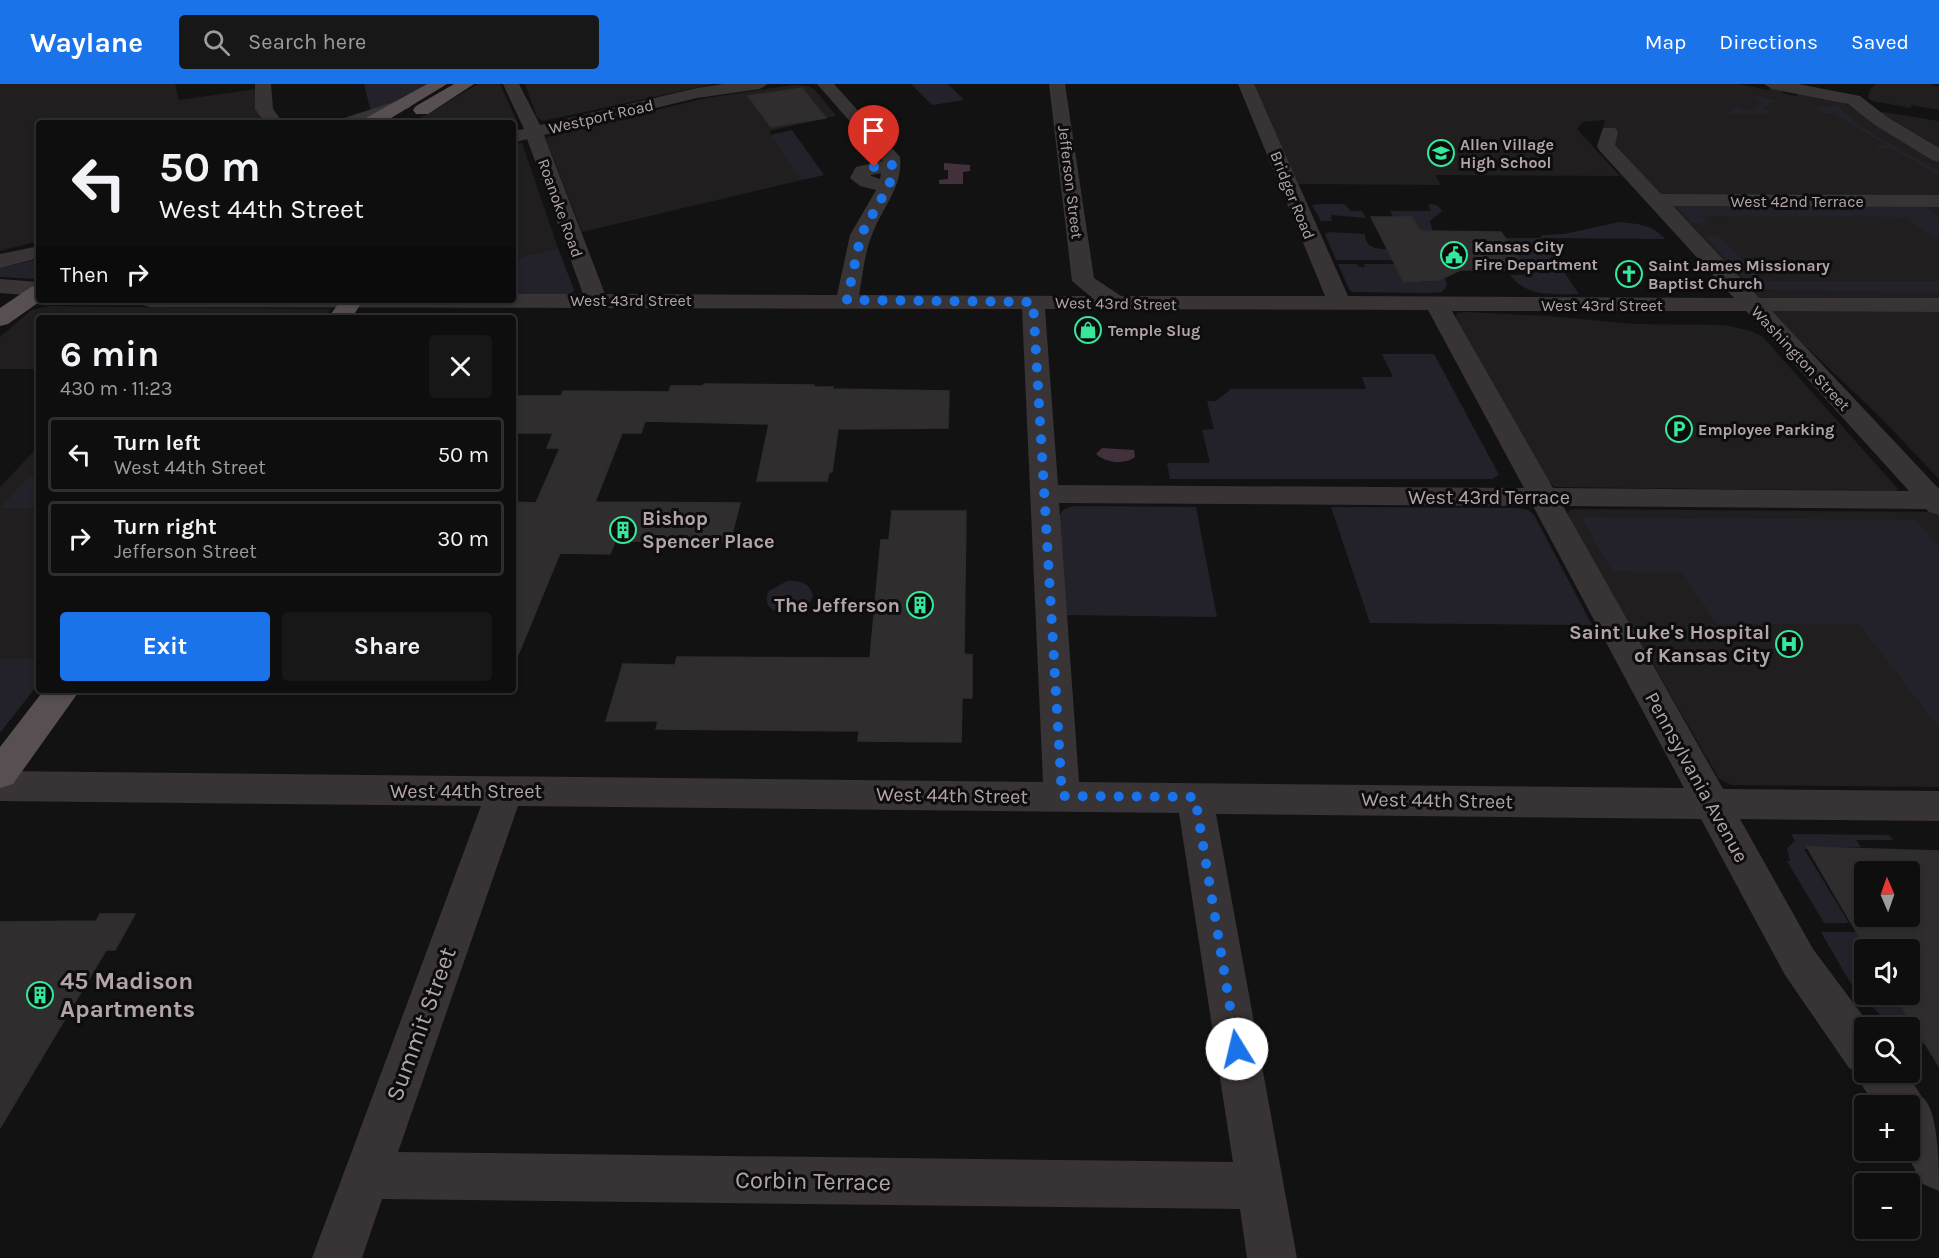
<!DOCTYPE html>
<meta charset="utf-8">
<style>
:root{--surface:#0e0e0e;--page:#171717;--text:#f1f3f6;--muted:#9b9c9e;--line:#2e2e2e;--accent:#1a73e8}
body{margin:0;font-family:Karla,sans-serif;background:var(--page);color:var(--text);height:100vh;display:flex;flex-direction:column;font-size:22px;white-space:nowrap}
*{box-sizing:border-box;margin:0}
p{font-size:20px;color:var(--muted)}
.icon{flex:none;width:33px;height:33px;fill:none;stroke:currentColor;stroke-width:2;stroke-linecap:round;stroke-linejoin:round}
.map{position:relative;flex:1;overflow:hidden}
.drawer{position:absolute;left:36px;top:231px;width:480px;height:378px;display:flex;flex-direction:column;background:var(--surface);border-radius:6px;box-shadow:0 3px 9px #0003,0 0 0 2px var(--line)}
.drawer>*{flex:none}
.hud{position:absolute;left:36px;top:36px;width:480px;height:183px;border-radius:6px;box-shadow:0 3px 9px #0003,0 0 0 2px var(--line);background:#0e0e0e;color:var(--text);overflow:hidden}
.needle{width:39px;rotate:358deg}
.tools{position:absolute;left:1854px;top:777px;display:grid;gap:12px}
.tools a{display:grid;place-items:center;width:66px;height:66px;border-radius:6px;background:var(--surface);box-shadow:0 3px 9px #0003,0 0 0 2px var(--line);font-size:30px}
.pin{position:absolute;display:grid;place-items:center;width:51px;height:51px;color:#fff;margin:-62px -26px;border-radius:50% 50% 50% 0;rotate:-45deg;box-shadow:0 0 6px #0007}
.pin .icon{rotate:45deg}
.me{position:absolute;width:66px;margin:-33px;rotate:351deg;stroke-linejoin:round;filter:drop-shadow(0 0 4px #0008)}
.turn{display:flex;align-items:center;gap:21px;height:126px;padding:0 24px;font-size:27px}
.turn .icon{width:78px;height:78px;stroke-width:2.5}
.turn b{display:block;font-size:42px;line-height:51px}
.then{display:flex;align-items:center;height:57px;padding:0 24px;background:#0003;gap:12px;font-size:22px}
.round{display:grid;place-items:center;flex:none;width:63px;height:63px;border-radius:6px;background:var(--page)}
.overview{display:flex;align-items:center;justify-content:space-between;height:102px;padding:0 24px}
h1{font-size:36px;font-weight:700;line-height:45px}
.action{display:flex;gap:12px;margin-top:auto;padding:12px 24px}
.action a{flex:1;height:69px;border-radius:6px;background:var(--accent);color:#fff;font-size:24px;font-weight:700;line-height:69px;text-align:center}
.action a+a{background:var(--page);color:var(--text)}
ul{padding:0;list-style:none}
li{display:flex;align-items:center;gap:18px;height:75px;margin:0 12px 9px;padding:0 12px;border:3px solid var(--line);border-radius:6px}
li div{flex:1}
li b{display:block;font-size:22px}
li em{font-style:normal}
header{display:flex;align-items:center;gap:36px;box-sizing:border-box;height:84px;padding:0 30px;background:var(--accent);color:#fff}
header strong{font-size:28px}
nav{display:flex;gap:33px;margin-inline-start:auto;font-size:21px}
.search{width:420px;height:54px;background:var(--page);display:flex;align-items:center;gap:15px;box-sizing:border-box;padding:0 21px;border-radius:6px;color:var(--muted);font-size:22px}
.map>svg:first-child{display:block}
.built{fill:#201e1e}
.green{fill:#23222b}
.water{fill:#42313c}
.building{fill:#2f2d2d;stroke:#2f2c2c;stroke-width:1.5;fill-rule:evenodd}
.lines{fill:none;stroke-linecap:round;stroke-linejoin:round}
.minor{fill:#383334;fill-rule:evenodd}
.major{fill:#574f52;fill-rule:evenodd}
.route{stroke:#1a73e8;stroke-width:10;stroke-dasharray:0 18}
.labels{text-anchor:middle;stroke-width:6;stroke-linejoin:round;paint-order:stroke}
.far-street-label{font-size:16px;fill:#b3a4aa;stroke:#0e0d0d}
.far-poi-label{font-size:16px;font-weight:bold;fill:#b3a4aa;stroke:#0e0d0d;text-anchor:start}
.street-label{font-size:20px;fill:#b3a4aa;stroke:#0e0d0d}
.poi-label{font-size:20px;font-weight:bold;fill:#b3a4aa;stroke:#0e0d0d;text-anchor:end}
.near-poi-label{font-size:24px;font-weight:bold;fill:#b3a4aa;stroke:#0e0d0d;text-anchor:start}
.near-street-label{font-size:24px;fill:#b3a4aa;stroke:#0e0d0d}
</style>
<header>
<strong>Waylane</strong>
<div class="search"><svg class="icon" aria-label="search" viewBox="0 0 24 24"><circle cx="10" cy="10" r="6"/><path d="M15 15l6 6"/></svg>Search here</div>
<nav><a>Map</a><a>Directions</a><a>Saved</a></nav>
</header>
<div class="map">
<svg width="1939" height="1174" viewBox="0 0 1939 1174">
<rect width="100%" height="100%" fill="#131212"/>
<g class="built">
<path d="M 0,0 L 175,0 L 179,16 L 256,5 L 255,24 L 264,39 L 39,39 L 39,157 L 0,167 Z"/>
<path d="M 478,0 L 500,0 L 518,40 L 516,43 L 513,45 L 513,39 L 412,39 Z"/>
<path d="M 525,0 L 714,0 L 543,37 L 537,33 Z"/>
<path d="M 1253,0 L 1738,0 L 1768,6 L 1771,3 L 1783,6 L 1782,9 L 1796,12 L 1798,9 L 1835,16 L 1856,24 L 1939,77 L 1939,395 L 1880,333 L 1755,214 L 1600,54 L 1605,36 L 1583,38 L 1577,45 L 1620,92 L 1435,91 L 1441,101 L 1298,100 Z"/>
<path d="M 1876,0 L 1930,0 L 1939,3 L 1939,26 L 1911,21 L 1911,24 L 1872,17 L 1868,14 L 1870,6 Z"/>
<path d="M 792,1 L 808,2 L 814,5 L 835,30 L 835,32 L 769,47 L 802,96 L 582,148 L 546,55 L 548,53 L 701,15 Z"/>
<path d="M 1877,27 L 1939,37 L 1939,67 Z"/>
<path d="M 522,59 L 558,164 L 513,175 L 513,60 Z"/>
<path d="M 49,222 L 331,225 L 323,234 L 39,234 L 39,285 L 0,285 L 0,253 L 31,226 Z"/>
<path d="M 1465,228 L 1548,232 L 1635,240 L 1725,241 L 1751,247 L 1763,253 L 1898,405 L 1897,407 L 1555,403 L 1548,397 L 1456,234 L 1457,229 Z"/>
<path d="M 39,362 L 39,575 L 0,575 L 0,403 Z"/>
<path d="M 1573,425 L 1939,428 L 1939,703 L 1731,701 L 1719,695 L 1567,431 L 1569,427 Z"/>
</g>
<g class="green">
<path d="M 364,0 L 427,0 L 391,21 L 371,28 Z"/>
<path d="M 911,0 L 948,0 L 964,16 L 932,21 Z"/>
<path d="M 1751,11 L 1785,18 L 1788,19 L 1773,17 L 1763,25 L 1774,30 L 1734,30 L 1728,28 L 1736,22 C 1749,27 1752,28 1762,18 Z"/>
<path d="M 1839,22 C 1847,39 1920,76 1939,87 L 1939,92 L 1892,64 L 1880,65 L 1874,62 L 1886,61 L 1833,29 L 1820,29 L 1815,25 L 1818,23 Z"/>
<path d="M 792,46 L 824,91 L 802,96 L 771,51 Z"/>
<path d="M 1323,120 L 1344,120 L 1351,127 L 1362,127 L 1366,134 L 1331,131 L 1332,137 L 1321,137 L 1312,121 Z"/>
<path d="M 1431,120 L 1438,122 L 1442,127 L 1430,137 L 1433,148 L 1420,147 L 1412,134 L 1393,133 L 1390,127 L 1431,127 L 1428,121 Z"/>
<path d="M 1676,122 L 1925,123 L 1939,133 L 1939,154 L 1932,154 L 1906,133 L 1702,132 L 1708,139 L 1693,139 Z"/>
<path d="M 1619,138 C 1638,140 1652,140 1665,155 L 1541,154 L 1579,210 C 1552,210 1528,214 1510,191 L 1525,191 L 1522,186 L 1527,185 L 1505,154 L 1540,154 L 1542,151 L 1564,150 Z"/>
<path d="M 1330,148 L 1365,150 C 1365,164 1377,165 1388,165 L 1394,176 L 1336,176 L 1325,150 Z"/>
<path d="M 1704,151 L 1717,152 L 1723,155 L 1762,197 L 1939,197 L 1939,208 L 1761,206 L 1750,202 Z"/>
<path d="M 558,164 L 574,206 L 572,210 L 513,211 L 513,175 Z"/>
<path d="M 39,175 L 39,195 L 0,193 L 0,184 Z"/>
<path d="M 1338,180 L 1357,180 L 1359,183 L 1365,183 L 1364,180 L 1395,180 L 1405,198 L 1426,198 L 1445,193 L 1447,201 L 1442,208 L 1430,209 L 1352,208 L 1349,205 Z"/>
<path d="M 1382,270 L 1434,270 L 1499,391 L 1492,395 L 1170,395 L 1167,379 L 1210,379 L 1202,346 L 1214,345 L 1207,317 L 1216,317 L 1231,305 L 1366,305 L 1362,293 L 1393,293 Z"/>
<path d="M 29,393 L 39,393 L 39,424 L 0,424 Z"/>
<path d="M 1077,422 L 1196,423 L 1217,533 L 1064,531 L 1058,435 C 1062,425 1066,423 1077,422 Z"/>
<path d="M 1331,423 L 1517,424 L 1528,426 L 1534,431 L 1592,541 L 1370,539 Z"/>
<path d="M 1581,433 L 1915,436 L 1939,462 L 1939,644 L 1859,540 L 1717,540 L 1682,488 L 1612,487 Z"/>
<path d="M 787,497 C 798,496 809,498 813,511 C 807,539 755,533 769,507 Z"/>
<path d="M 0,575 L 39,575 L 39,599 L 0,649 Z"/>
<path d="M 1791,750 L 1889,751 L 1893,756 L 1856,756 L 1861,763 L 1804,765 L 1849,839 L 1824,839 L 1787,777 L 1790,777 L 1787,764 L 1795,757 Z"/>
<path d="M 1821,848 L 1860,848 L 1867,865 L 1864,866 L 1864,910 L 1894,911 L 1900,921 L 1913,921 L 1926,960 L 1910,960 L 1910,944 L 1891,943 L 1850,898 Z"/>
</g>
<g class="water">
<path d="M 944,79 L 970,81 L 970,87 L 963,88 L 963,100 L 939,100 L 939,96 L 948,95 L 948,86 L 944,86 Z"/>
<path d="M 1102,364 L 1134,366 L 1135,373 C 1124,381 1106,379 1096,370 Z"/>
</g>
<g class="building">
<path d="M 802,4 L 826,34 L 771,43 L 748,12 Z"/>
<path d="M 1371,133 L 1412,133 L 1420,147 L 1501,148 L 1527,186 L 1460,186 L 1439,196 L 1404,198 Z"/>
<path d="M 704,300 L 814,301 L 813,303 L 833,303 L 832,305 L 949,307 L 948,344 L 838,345 L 832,388 L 829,388 L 827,397 L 757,397 L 769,340 L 645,337 L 641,349 L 622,349 L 595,418 L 740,419 L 730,458 L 615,457 L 610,470 L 560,469 L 513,583 L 513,418 L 536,419 L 560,364 L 547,364 L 553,349 L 513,349 L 513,312 L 561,312 L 563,307 L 669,308 L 671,302 L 703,302 Z"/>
<path d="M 892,427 L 966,427 L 964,570 L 972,571 L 972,614 L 962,614 L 961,658 L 858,657 L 859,647 L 656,645 L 658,637 L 606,637 L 623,580 L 675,581 L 677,573 L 870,574 L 881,456 L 889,456 Z"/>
<path d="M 1807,763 L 1939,767 L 1939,982 L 1894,910 L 1910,910 L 1910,866 L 1867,866 ZM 1864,788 L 1910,788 L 1910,832 L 1864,832 Z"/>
<path d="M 100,830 L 135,830 L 115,866 L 106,866 L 0,1044 L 0,838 L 96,837 Z"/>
</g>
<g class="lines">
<g class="minor">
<path d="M 255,0 L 271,0 L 273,25 L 283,39 L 265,39 L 255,25 Z"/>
<path d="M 503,0 L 519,0 L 540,41 L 697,4 L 724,0 L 768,0 L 760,5 L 697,14 L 544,51 L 605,210 L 837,211 L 850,151 L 876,106 L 860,102 L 850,94 L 856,83 L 882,77 L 882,74 L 817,0 L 834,0 L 900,73 C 903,104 882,123 872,151 C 864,170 863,191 859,211 L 1090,212 L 1072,197 L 1049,0 L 1065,0 L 1094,194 L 1121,212 L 1325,212 L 1238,0 L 1254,0 L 1348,212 L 1734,214 L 1599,66 L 1597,62 L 1603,44 L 1615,44 L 1618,48 L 1615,61 L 1661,110 L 1939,111 L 1939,123 L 1673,122 L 1759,214 L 1939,214 L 1939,228 L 1772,227 L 1939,405 L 1939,431 L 1929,428 L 1926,425 L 1563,422 L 1723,705 L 1939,707 L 1939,737 L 1740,735 L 1813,865 L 1872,944 L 1864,944 L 1864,988 L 1906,988 L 1922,1013 C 1939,1025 1939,1084 1939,1107 L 1923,1100 L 1904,1066 L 1910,1066 L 1910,1022 L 1876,1022 L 1863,1003 L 1857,988 L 1849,984 L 1785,891 L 1701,735 L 1216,730 L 1297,1174 L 1247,1174 L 1240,1125 L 382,1115 L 362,1174 L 312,1174 L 481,722 L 0,717 L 0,687 L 1043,698 L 1022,225 L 150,223 L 142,221 L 139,216 L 513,216 L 513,210 L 583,210 L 527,55 L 513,59 L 513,47 L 524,45 ZM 881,89 L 880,95 L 871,92 L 871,91 ZM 1045,225 L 1428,226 L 1524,404 L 1058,401 ZM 1452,227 L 1746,227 L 1909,407 L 1553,404 ZM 1059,419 L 1533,422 L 1684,704 L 1079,698 ZM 518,722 L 1179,729 L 1233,1078 L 398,1068 Z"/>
<path d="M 1764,0 L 1798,0 L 1860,12 L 1887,33 L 1939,64 L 1939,78 L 1932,76 L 1875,41 L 1848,20 L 1772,5 Z"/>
<path d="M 403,15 L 409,16 L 412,20 L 409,24 L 364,39 L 338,39 L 341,35 Z"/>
<path d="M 39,162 L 39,174 L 0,184 L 0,170 Z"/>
<path d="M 0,195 L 39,198 L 39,212 L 0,209 Z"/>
</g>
<g class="major">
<path d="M 427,0 L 447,0 L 383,39 L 361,39 L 364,35 Z"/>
<path d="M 454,0 L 474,0 L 428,30 L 416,30 L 413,26 L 416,22 Z"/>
<path d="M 39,201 L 39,216 L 42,216 L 8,240 L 0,242 L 0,224 L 31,203 Z"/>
<path d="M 341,216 L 363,216 L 352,234 L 328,234 Z"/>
<path d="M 44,606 L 80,606 L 13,700 L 0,704 L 0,663 Z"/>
</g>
</g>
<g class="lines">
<path class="route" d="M 874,83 L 892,81 L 892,93 L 888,103 L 861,151 L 847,216 L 1033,218 L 1062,712 L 1195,713 L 1237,965"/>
</g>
<defs>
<symbol id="school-ring" viewBox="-11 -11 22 22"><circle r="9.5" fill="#0e0d0d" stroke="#35e89c" stroke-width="1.5"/><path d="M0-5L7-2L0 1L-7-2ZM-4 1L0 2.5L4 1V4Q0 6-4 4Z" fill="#35e89c"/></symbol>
<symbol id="civic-ring" viewBox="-11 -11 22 22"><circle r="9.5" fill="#0e0d0d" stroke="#35e89c" stroke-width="1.5"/><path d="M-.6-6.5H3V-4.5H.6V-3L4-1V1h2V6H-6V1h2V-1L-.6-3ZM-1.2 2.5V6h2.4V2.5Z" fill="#35e89c"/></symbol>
<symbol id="church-ring" viewBox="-11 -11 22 22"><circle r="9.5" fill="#0e0d0d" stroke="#35e89c" stroke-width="1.5"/><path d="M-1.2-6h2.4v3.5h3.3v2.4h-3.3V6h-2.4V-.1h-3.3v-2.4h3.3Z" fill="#35e89c"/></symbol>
<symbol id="shop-ring" viewBox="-11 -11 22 22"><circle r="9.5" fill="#0e0d0d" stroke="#35e89c" stroke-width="1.5"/><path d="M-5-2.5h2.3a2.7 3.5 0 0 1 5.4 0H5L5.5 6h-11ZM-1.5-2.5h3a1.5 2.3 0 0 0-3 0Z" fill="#35e89c"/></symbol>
<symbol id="parking-ring" viewBox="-11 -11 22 22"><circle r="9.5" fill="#0e0d0d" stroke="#35e89c" stroke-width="1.5"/><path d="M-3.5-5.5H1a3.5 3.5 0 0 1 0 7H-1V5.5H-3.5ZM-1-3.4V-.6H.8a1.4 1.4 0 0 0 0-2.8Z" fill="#35e89c"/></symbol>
<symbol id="building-ring" viewBox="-11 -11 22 22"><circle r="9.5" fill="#0e0d0d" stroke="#35e89c" stroke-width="1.5"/><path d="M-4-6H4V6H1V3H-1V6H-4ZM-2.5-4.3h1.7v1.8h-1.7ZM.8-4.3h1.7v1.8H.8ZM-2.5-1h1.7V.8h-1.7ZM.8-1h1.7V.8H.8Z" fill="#35e89c"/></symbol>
<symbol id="hospital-ring" viewBox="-11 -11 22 22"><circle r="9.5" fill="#0e0d0d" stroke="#35e89c" stroke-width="1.5"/><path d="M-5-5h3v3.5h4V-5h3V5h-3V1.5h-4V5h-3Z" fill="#35e89c"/></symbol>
</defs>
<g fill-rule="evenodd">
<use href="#school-ring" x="1426" y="54" width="30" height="30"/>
<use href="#civic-ring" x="1439" y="156" width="30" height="30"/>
<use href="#church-ring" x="1614" y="175" width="30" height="30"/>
<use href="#shop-ring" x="1073" y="231" width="30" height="30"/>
<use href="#parking-ring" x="1664" y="330" width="30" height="30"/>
<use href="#building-ring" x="608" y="431" width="30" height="30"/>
<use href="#building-ring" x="905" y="506" width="30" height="30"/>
<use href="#hospital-ring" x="1774" y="545" width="30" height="30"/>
<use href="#building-ring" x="25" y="896" width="30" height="30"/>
</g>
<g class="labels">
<g class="far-street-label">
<text transform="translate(601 32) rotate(-13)" y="6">Westport Road</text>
<text transform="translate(1071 98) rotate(83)" y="6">Jefferson Street</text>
<text transform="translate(1293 111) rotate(68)" y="6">Bridger Road</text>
<text x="1797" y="123">West 42nd Terrace</text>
<text transform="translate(561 124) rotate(70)" y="6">Roanoke Road</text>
<text x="631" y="222">West 43rd Street</text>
<text transform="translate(1116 219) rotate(1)" y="6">West 43rd Street</text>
<text x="1602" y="227">West 43rd Street</text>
<text transform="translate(1801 274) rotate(47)" y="6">Washington Street</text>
</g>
<g class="far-poi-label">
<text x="1460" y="66">Allen Village<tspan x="1460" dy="18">High School</tspan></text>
<text x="1474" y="168">Kansas City<tspan x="1474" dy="18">Fire Department</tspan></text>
<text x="1648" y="187">Saint James Missionary<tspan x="1648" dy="18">Baptist Church</tspan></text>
<text x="1108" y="252">Temple Slug</text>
<text x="1698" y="351">Employee Parking</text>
</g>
<g class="street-label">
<text x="1489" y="420">West 43rd Terrace</text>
<text transform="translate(1697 693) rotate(61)" y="7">Pennsylvania Avenue</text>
<text x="466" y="714">West 44th Street</text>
<text transform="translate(952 711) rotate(1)" y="7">West 44th Street</text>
<text transform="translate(1437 716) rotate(1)" y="7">West 44th Street</text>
</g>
<g class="poi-label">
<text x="642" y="441" text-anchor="start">Bishop<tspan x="642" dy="23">Spencer Place</tspan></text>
<text x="900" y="528">The Jefferson</text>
<text x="1770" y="555">Saint Luke's Hospital<tspan x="1770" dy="23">of Kansas City</tspan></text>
</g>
<g class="near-poi-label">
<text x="60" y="905">45 Madison<tspan x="60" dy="28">Apartments</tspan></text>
</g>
<g class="near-street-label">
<text transform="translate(421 940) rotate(-70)" y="8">Summit Street</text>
<text transform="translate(813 1097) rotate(1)" y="8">Corbin Terrace</text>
</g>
</g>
</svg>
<div class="tools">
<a><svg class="needle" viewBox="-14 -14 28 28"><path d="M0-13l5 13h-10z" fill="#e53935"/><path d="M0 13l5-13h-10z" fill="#9b9c9e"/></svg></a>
<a><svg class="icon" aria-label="sound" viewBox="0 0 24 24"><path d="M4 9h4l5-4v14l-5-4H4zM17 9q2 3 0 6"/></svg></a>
<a><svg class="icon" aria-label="search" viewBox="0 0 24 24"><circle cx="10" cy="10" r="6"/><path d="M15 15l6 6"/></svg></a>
<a>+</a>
<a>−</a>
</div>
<div class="pin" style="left:874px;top:83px;background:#d93025"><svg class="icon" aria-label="arrive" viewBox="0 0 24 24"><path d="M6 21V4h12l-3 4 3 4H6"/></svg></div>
<svg class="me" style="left:1237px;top:965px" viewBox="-20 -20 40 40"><circle r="19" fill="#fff"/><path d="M0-13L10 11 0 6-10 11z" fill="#1a73e8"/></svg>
<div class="hud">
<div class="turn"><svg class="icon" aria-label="left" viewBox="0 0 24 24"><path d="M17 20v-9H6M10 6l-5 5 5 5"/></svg><div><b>50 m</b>West 44th Street</div></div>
<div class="then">Then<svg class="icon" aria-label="right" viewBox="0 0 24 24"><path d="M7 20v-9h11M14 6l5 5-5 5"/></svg></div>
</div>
<section class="drawer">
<div class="overview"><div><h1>6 min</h1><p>430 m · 11:23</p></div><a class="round"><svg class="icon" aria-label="close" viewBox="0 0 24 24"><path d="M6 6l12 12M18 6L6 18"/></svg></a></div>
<ul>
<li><svg class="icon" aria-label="left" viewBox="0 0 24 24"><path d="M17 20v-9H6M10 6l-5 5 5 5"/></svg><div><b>Turn left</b><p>West 44th Street</p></div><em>50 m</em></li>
<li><svg class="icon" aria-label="right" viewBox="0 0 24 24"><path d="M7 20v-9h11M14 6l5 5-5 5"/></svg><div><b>Turn right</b><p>Jefferson Street</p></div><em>30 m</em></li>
</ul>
<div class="action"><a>Exit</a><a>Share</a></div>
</section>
</div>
